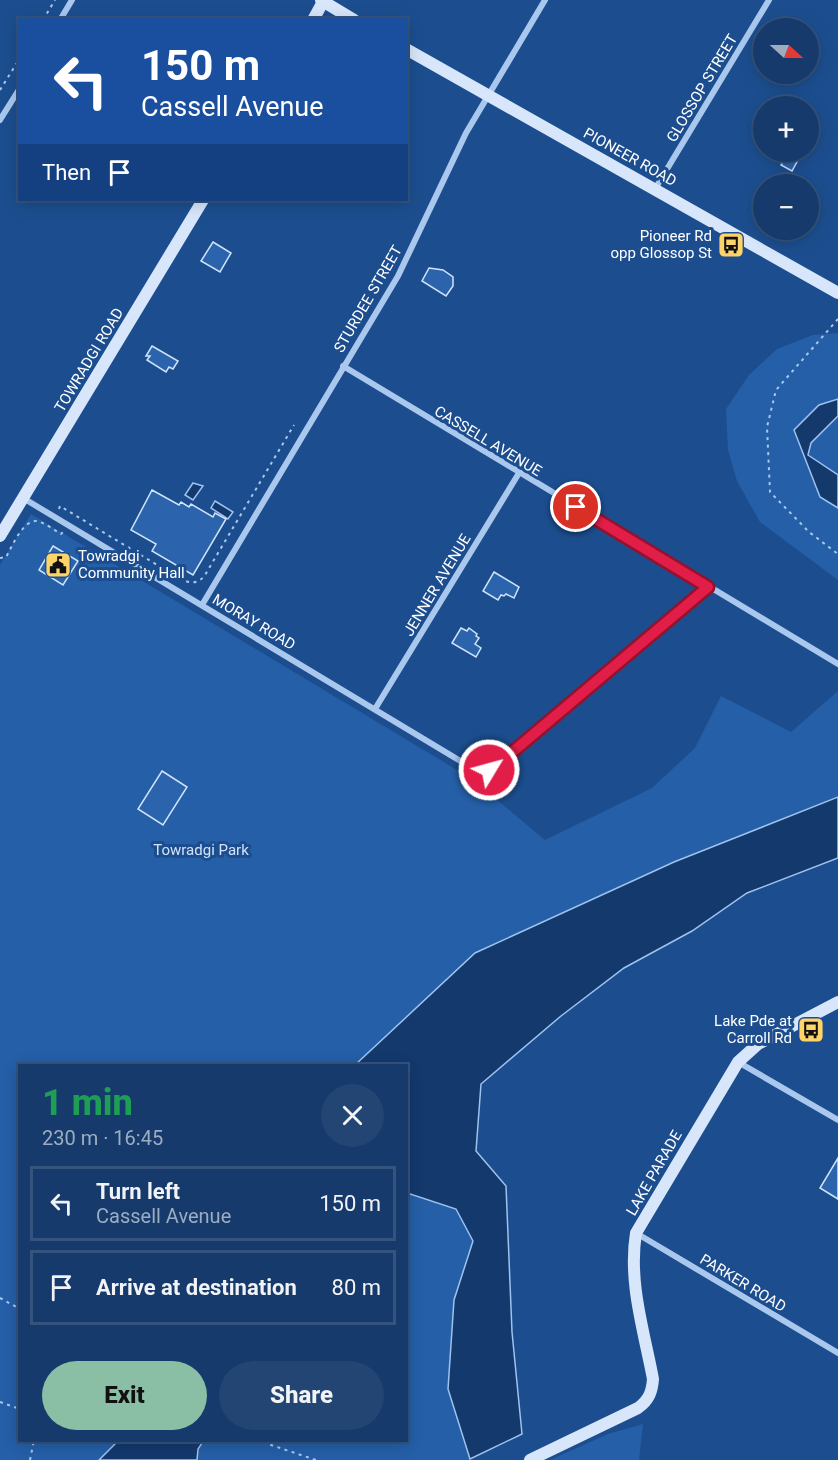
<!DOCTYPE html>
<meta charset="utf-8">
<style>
:root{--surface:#153a6b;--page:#224573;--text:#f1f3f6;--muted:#9dadc1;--line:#34547e;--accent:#8abfa5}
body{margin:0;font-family:Roboto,sans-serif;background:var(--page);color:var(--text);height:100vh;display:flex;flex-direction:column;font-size:22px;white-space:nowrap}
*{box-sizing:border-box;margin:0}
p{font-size:20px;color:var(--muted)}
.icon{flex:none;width:33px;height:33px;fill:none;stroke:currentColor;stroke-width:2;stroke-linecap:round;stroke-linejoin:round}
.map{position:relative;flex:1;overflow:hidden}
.sheet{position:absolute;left:18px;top:1064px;width:390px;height:378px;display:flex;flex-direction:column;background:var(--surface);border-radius:0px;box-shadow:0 3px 15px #0003,0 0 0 2px var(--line)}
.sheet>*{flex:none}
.top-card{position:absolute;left:18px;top:18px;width:390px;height:183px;border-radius:0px;box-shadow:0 3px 15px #0003,0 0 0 2px var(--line);background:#1a4fa0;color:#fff;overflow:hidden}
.needle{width:39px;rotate:111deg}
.fabs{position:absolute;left:753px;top:18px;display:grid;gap:12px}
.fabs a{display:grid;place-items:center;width:66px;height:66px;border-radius:50%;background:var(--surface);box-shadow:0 3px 15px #0003,0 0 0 2px var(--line);font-size:30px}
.pin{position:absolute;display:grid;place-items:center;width:51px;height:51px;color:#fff;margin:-26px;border:3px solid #fff;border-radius:50%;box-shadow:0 2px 6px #0007}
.me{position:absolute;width:66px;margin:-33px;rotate:53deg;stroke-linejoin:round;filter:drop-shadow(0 0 4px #0008)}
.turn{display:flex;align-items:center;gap:21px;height:126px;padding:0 24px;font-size:27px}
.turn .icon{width:78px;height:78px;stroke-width:2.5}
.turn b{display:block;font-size:42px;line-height:51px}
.then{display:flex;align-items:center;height:57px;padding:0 24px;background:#0003;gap:12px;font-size:22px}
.round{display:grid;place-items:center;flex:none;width:63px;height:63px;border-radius:32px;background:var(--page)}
.head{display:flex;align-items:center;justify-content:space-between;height:102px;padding:0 24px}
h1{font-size:36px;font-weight:800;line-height:45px;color:#1e9e55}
.cta{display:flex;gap:12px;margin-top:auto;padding:12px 24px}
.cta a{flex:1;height:69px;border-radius:36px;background:var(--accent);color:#111;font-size:24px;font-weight:800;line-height:69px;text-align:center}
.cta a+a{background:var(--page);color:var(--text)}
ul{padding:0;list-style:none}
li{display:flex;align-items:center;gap:18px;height:75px;margin:0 12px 9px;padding:0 12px;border:3px solid var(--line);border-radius:0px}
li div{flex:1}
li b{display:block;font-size:22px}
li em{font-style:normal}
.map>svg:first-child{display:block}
.green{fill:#255fa8}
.water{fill:#13396d;stroke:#9ec3ef;stroke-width:1.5}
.building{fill:#2b64ad;stroke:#d0e3fa;stroke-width:1.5}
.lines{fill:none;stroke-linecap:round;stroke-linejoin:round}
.path{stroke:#aac8ee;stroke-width:2;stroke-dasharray:3 4.5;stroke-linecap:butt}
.street{stroke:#aac8ee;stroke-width:6}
.secondary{stroke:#d7e6fa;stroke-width:12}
.route-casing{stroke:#92132f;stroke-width:15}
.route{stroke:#e11d48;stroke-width:10}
.labels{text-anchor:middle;stroke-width:6;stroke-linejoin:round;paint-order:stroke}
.street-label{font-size:15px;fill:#fff;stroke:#1c4e8f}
.poi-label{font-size:15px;fill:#fff;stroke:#1c4e8f;text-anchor:end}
.park-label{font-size:15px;fill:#d0e3fa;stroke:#1c4e8f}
</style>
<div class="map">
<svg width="838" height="1460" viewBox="0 0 838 1460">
<rect width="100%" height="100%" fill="#1c4e8f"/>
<g class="green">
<path d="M 838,333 L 838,399 L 819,405 L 794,430 L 820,497 L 838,508 L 838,580 L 760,522 L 737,481 L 728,450 L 726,409 L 749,375 L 777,349 L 813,335 Z"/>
<path d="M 835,417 L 838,417 L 838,475 L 809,456 L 811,443 Z"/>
<path d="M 31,514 L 472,779 L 545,840 L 652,788 L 695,748 L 721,696 L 791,732 L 838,691 L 838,797 L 674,862 L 475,953 L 369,1065 L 20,1065 L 20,1440 L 119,1440 L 99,1460 L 0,1460 L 0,565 Z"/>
<path d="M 407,1193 L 457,1209 L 473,1241 L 454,1300 L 448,1389 L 470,1460 L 197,1460 L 197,1449 L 204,1440 L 406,1440 Z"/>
<path d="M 643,1424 L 639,1460 L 550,1460 L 608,1434 Z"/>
</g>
<g class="water">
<path d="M 838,399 L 838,416 L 811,443 L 808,455 L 838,475 L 838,508 L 820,497 L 794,430 L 819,405 Z"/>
<path d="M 193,483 L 203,486 L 193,500 L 185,495 Z"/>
<path d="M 215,501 L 233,512 L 228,519 L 211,508 Z"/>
<path d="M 838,797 L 838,858 L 747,893 L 692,931 L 624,968 L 561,1016 L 481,1084 L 476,1151 L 506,1186 L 512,1332 L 522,1434 L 470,1459 L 448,1389 L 454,1300 L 473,1241 L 456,1209 L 407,1193 L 406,1065 L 355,1065 L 475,953 L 674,862 Z"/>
<path d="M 119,1440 L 204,1440 L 198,1449 L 197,1460 L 99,1460 Z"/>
</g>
<g class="building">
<path d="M 788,154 L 798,160 L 792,171 L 781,165 Z"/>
<path d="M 213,242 L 231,253 L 220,272 L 201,261 Z"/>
<path d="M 429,268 L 443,270 L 453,277 L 453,286 L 446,296 L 422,281 Z"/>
<path d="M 152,346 L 178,361 L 173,369 L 169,367 L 166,372 L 147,360 L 150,356 L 146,356 Z"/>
<path d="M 152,490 L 179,505 L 181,502 L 189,507 L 191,504 L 213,517 L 215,513 L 226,519 L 193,575 L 152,551 L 156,544 L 131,530 Z"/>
<path d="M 53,546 L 78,561 L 63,585 L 39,570 Z"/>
<path d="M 494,572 L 519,587 L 514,598 L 506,594 L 504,596 L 501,595 L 498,600 L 483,591 Z"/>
<path d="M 461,628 L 467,631 L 469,628 L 477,634 L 476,636 L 479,638 L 475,644 L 481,648 L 476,657 L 452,643 Z"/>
<path d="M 162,771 L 187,787 L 163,825 L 138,809 Z"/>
<path d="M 838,1158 L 838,1199 L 820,1188 Z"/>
</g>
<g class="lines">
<g class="path">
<path d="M 43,20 L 55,0"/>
<path d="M 0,90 L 20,58"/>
<path d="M 838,319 L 776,390 L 767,427 L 770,492 L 809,532 L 838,554"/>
<path d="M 59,509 L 60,506 L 177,577 C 188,583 197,586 205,575 L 294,425"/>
<path d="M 0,558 L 6,557 C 12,547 22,521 36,521 C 44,522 54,530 61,534 L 63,532"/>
<path d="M 0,1298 L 20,1309"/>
<path d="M 0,1402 L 20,1409"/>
<path d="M 256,1440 L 316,1460"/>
<path d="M 30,1460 L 34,1440"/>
</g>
<g class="street">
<path d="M 60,20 L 72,0"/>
<path d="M 0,120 L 20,88"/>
<path d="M 655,189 L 769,0"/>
<path d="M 343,366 L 838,664"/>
<path d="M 23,498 L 472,768 C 482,771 488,770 497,765 L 708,587"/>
<path d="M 202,605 L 398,276 L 466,133 L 545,0"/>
<path d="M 375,709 L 519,473"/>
<path d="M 738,1062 L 838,1120"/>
<path d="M 636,1233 L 838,1353"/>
</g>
<g class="secondary">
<path d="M 321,0 L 354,20"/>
<path d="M 313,20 L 324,0"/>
<path d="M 406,49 L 838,293"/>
<path d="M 0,536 L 203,200"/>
<path d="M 530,1460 L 638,1408 C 649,1400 652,1392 653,1379 C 644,1331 628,1282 636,1233 L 738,1062 L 758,1044 L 838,1002"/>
</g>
</g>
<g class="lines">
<defs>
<path id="route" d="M 489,770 L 497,765 L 708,587 L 576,507"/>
</defs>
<use href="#route" class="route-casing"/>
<use href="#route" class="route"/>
</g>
<defs>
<symbol id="bus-square" viewBox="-11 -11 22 22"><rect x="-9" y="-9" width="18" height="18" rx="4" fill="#fed368" stroke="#1c4e8f"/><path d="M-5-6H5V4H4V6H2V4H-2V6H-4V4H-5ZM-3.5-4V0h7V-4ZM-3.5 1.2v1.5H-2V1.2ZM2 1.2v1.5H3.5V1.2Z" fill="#111"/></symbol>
<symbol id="civic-square" viewBox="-11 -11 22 22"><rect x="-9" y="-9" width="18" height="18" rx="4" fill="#fed368" stroke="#1c4e8f"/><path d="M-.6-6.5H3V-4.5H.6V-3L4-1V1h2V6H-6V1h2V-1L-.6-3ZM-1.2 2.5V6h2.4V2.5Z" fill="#111"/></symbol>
</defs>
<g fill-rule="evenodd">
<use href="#bus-square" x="716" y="230" width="30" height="30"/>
<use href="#civic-square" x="43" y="550" width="30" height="30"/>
<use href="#bus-square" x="796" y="1015" width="30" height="30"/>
</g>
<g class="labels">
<g class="street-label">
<text transform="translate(702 88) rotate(-59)" y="5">GLOSSOP STREET</text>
<text transform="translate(630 157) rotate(29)" y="5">PIONEER ROAD</text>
<text transform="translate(368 299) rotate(-60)" y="5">STURDEE STREET</text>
<text transform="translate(89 360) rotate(-59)" y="5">TOWRADGI ROAD</text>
<text transform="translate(488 441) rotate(31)" y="5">CASSELL AVENUE</text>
<text transform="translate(437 585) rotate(-59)" y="5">JENNER AVENUE</text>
<text transform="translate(254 622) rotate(31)" y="5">MORAY ROAD</text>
<text transform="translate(654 1173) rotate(-60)" y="5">LAKE PARADE</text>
<text transform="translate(743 1283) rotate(31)" y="5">PARKER ROAD</text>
</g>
<g class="poi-label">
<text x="712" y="241">Pioneer Rd<tspan x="712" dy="17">opp Glossop St</tspan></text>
<text x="78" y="561" text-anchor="start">Towradgi<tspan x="78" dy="17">Community Hall</tspan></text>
<text x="792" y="1026">Lake Pde at<tspan x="792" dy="17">Carroll Rd</tspan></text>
</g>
<g class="park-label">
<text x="201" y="855">Towradgi Park</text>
</g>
</g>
</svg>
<div class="fabs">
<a><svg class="needle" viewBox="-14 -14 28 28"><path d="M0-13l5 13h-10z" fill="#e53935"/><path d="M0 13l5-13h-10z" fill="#9dadc1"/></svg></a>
<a>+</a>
<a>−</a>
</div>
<div class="pin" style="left:576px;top:507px;background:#d93025"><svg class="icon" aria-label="arrive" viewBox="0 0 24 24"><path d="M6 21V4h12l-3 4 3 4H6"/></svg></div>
<svg class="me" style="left:489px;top:770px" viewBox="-20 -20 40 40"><circle r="17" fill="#e11d48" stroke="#fff" stroke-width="3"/><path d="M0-11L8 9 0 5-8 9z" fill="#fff"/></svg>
<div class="top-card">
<div class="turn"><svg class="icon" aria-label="left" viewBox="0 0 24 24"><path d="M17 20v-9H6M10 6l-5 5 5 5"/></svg><div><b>150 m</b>Cassell Avenue</div></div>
<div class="then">Then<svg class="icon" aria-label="arrive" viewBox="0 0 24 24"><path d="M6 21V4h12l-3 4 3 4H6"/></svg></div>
</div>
<section class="sheet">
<div class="head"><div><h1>1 min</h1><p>230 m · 16:45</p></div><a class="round"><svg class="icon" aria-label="close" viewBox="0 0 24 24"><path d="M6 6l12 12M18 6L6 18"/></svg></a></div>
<ul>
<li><svg class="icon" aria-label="left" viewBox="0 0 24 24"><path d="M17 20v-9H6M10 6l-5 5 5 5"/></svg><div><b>Turn left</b><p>Cassell Avenue</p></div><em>150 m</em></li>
<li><svg class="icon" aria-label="arrive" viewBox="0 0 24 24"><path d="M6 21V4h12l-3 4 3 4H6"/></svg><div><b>Arrive at destination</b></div><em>80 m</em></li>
</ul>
<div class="cta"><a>Exit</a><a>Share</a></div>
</section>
</div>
